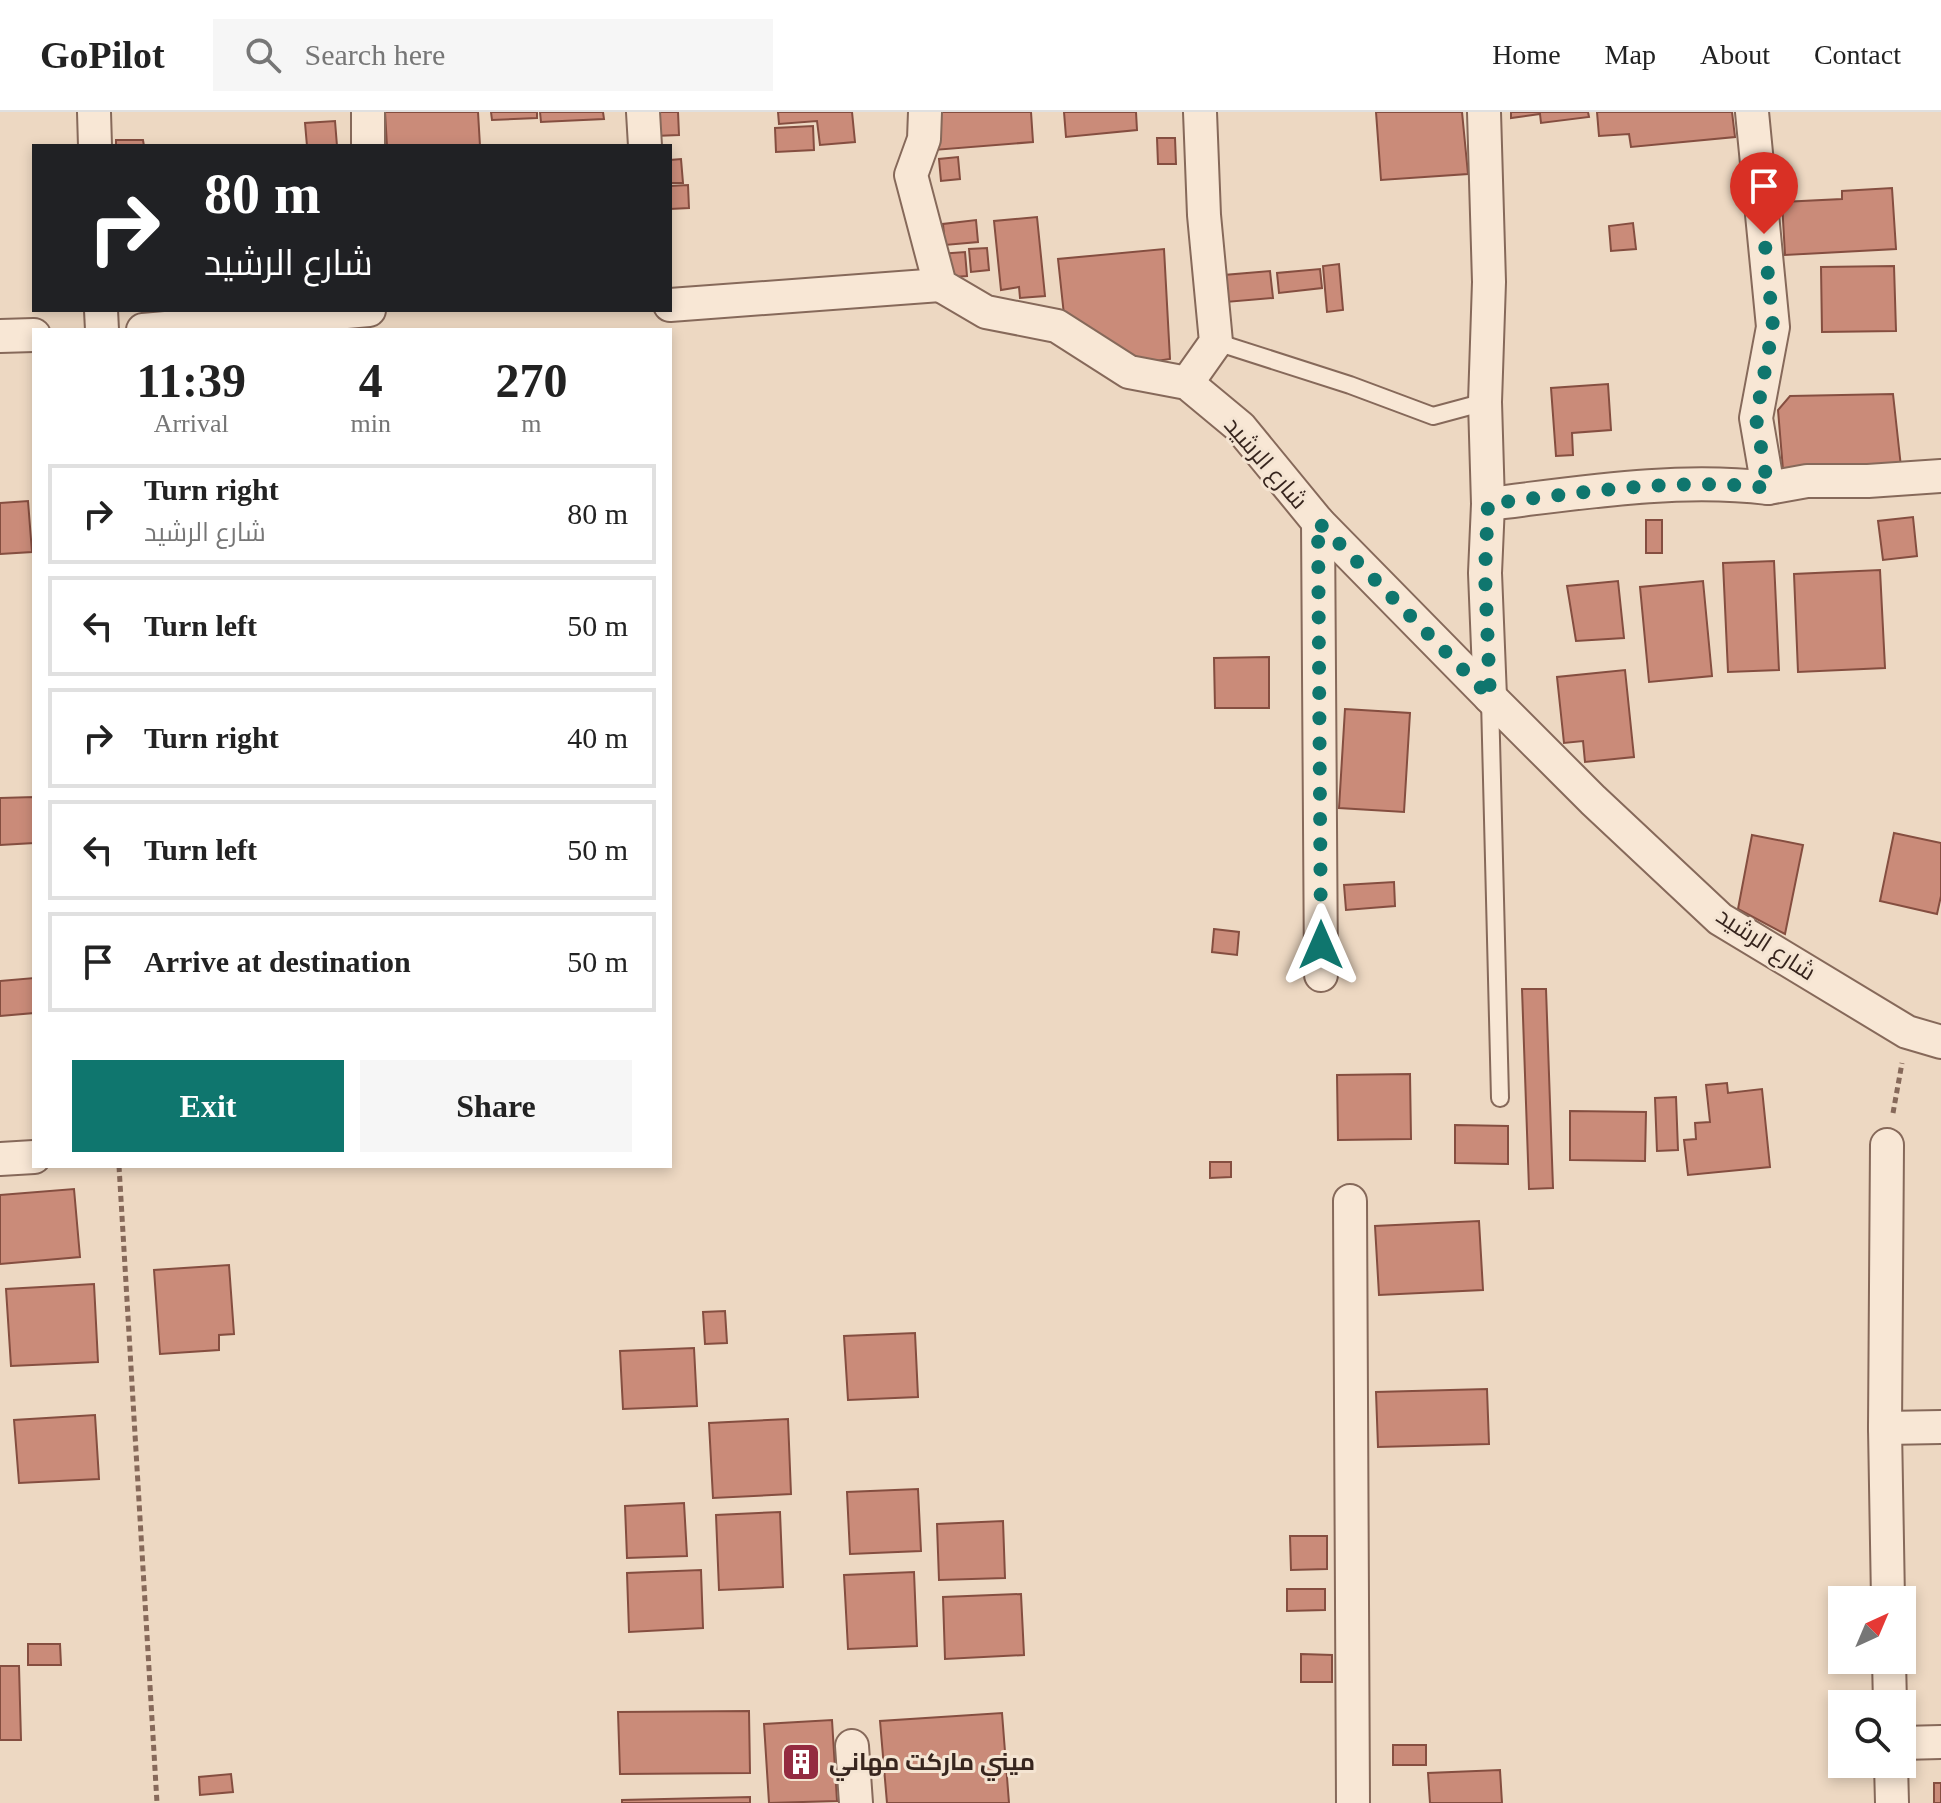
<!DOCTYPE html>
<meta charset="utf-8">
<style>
:root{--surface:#fff;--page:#f6f6f6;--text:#222;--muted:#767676;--line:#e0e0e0;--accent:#0f766e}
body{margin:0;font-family:"Times New Roman",Cairo,serif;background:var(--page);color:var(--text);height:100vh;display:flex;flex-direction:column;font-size:30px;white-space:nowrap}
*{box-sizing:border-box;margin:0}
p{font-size:26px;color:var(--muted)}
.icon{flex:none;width:44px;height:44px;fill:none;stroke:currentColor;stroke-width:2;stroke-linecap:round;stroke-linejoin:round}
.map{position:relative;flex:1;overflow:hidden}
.details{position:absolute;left:32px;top:216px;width:640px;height:840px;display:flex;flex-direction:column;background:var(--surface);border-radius:0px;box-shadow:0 4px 12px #0003}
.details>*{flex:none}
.guide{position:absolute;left:32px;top:32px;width:640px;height:168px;border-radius:0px;box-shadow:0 4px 12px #0003;background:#202124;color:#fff;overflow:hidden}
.needle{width:52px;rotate:44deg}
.controls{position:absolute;left:1828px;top:1474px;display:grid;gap:16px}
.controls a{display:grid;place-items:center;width:88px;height:88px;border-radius:0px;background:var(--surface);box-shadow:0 4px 12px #0003;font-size:40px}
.pin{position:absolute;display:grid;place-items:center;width:68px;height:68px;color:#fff;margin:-82px -34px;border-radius:50% 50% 50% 0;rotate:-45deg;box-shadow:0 0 8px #0007}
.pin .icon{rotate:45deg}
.me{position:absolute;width:88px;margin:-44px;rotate:0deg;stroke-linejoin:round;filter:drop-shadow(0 0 6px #0008)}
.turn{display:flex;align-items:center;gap:28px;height:168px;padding:0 40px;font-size:36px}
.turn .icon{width:104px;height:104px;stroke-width:2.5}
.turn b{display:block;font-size:56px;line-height:68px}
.eta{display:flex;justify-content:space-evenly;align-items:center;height:136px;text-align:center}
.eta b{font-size:48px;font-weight:800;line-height:56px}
.primary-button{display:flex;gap:16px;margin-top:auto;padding:16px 40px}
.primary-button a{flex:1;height:92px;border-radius:0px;background:var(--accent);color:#fff;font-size:32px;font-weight:800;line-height:92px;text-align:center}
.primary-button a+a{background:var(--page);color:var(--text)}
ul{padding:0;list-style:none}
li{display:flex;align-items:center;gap:24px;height:100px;margin:0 16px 12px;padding:0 24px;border:4px solid var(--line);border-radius:0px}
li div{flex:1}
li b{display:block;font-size:30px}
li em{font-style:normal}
header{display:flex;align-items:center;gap:48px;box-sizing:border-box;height:112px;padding:0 40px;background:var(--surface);border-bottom:2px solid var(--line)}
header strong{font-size:38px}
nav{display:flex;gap:44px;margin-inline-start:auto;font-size:28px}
.search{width:560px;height:72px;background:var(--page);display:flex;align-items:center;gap:20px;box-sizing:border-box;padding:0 28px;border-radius:0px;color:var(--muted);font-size:30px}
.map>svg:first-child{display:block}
.building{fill:#ca8b79;stroke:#854e40;stroke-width:2}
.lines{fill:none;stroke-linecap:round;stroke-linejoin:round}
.lane-casing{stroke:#86695a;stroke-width:20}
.street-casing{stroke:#86695a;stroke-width:36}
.path{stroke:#86695a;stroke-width:5;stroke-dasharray:6 4;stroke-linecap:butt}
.lane{stroke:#f8e7d5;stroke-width:16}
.street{stroke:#f8e7d5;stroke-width:32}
.route{stroke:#0f766e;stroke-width:14;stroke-dasharray:0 25.2}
.labels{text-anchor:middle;stroke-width:6;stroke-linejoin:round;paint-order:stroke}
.street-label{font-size:24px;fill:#37251e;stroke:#f4e4d2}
.poi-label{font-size:24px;font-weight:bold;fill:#37251e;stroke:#f4e4d2;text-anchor:start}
</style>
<header>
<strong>GoPilot</strong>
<div class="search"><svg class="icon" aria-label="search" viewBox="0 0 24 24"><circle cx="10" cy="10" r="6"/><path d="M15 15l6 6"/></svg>Search here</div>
<nav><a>Home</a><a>Map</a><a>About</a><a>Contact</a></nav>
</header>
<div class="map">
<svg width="1941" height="1691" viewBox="0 0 1941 1691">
<rect width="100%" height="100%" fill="#edd8c2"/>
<g class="building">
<path d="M 385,0 L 478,0 L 480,34 L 387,34 Z"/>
<path d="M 491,0 L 537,0 L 537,6 L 492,8 Z"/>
<path d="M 540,0 L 603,0 L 604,7 L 541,10 Z"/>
<path d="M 654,0 L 678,0 L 679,23 L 655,24 Z"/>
<path d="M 778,0 L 852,0 L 855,30 L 820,33 L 817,9 L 779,12 Z"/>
<path d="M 938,0 L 1031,0 L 1033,30 L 934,38 Z"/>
<path d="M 1064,0 L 1136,0 L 1137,18 L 1066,25 Z"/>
<path d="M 1376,0 L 1462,0 L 1468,62 L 1381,68 Z"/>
<path d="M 1511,0 L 1588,0 L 1589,5 L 1541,11 L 1540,2 L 1511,6 Z"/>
<path d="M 1597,0 L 1732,0 L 1735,25 L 1631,35 L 1629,22 L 1599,24 Z"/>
<path d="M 335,9 L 337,34 L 307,34 L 305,11 Z"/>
<path d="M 813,14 L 814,38 L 776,40 L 775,16 Z"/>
<path d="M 1157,26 L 1175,26 L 1176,52 L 1158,52 Z"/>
<path d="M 116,28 L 143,28 L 144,34 L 116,34 Z"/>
<path d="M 958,45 L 960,67 L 941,69 L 939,47 Z"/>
<path d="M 681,47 L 683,71 L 670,71 L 670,48 Z"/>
<path d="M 688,73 L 689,96 L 670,97 L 670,74 Z"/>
<path d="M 1892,76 L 1896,137 L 1785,143 L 1782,90 L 1842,87 L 1842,79 Z"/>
<path d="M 1037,105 L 1045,184 L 1020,186 L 1019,175 L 1001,178 L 994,109 Z"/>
<path d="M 976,108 L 978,130 L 945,133 L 943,112 Z"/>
<path d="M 1633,111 L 1636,137 L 1611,139 L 1609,114 Z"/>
<path d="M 987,136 L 989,158 L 971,160 L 969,137 Z"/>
<path d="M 1164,137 L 1170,247 L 1136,252 L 1064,203 L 1058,147 Z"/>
<path d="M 965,140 L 967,164 L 941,166 L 939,142 Z"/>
<path d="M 1339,152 L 1343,198 L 1327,200 L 1323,154 Z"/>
<path d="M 1894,154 L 1896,219 L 1822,220 L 1821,155 Z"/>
<path d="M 1320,157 L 1322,176 L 1279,181 L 1277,161 Z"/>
<path d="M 1270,159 L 1273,186 L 1226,190 L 1224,163 Z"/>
<path d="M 1608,272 L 1611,318 L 1572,321 L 1573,343 L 1556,344 L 1551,276 Z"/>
<path d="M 1893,282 L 1902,364 L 1784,370 L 1778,298 L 1790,284 Z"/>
<path d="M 28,389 L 32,440 L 0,442 L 0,391 Z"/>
<path d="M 1913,405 L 1917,444 L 1883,448 L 1878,409 Z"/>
<rect x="1646" y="408" width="16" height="33"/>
<path d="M 1774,449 L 1779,558 L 1728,560 L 1723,451 Z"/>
<path d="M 1880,458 L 1885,556 L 1798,560 L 1794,462 Z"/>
<path d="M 1618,469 L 1624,526 L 1576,529 L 1567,474 Z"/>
<path d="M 1703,469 L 1712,564 L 1649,570 L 1640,475 Z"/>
<path d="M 1269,545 L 1269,596 L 1215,596 L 1214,546 Z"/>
<path d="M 1625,558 L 1634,645 L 1585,650 L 1583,629 L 1564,631 L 1557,565 Z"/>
<path d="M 1345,597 L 1410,601 L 1404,700 L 1339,696 Z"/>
<path d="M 34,685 L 34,731 L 0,733 L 0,686 Z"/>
<path d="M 1894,721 L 1941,731 L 1941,784 L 1937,802 L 1880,789 Z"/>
<path d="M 1752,723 L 1803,733 L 1785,822 L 1738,797 Z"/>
<path d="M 1394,770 L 1395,794 L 1346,798 L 1344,773 Z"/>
<path d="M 1214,817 L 1239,820 L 1237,843 L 1212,840 Z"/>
<path d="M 34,866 L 34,901 L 0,904 L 0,869 Z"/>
<path d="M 1522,877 L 1546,877 L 1553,1076 L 1529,1077 Z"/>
<path d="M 1410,962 L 1411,1027 L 1338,1028 L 1337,963 Z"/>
<path d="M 1727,971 L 1728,981 L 1762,977 L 1770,1055 L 1688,1063 L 1684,1028 L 1696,1027 L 1695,1011 L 1710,1010 L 1706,973 Z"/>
<path d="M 1676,985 L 1678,1038 L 1657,1039 L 1655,986 Z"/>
<path d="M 1570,999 L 1646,1000 L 1645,1049 L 1570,1048 Z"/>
<path d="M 1455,1013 L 1508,1014 L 1508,1052 L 1455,1051 Z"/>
<path d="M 1210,1050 L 1231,1050 L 1231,1065 L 1210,1066 Z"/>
<path d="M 74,1077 L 80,1145 L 0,1152 L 0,1083 Z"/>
<path d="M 1479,1109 L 1483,1178 L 1379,1183 L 1375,1114 Z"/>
<path d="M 229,1153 L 234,1222 L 219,1223 L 219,1238 L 160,1242 L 154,1158 Z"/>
<path d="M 94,1172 L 98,1250 L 11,1254 L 6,1177 Z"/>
<path d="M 725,1199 L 727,1231 L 705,1232 L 703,1200 Z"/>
<path d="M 915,1221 L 918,1285 L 848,1288 L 844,1224 Z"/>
<path d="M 694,1236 L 697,1294 L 623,1297 L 620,1239 Z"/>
<path d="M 1487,1277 L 1489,1332 L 1378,1335 L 1376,1280 Z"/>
<path d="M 95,1303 L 99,1367 L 19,1371 L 14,1308 Z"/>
<path d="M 788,1307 L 791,1382 L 713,1386 L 709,1311 Z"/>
<path d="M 918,1377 L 921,1439 L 850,1442 L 847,1380 Z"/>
<path d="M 684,1391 L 687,1444 L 627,1446 L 625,1394 Z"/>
<path d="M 780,1400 L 783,1475 L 719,1478 L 716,1403 Z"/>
<path d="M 1003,1409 L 1005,1466 L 939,1468 L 937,1412 Z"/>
<path d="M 1290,1424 L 1327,1424 L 1327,1457 L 1291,1458 Z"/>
<path d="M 701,1458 L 703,1516 L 629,1520 L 627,1461 Z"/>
<path d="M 914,1460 L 917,1534 L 848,1537 L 844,1463 Z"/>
<path d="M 1287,1477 L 1325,1477 L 1325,1498 L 1287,1499 Z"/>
<path d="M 1021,1482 L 1024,1543 L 945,1547 L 943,1485 Z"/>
<path d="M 28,1532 L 60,1532 L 61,1553 L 28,1553 Z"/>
<path d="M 1301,1542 L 1332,1543 L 1332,1570 L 1301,1570 Z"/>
<path d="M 0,1554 L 19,1554 L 21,1628 L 0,1628 Z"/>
<path d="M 749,1599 L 750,1661 L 620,1662 L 618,1600 Z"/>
<path d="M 1002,1601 L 1009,1691 L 887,1691 L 880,1609 Z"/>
<path d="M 832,1608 L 837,1689 L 769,1691 L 764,1612 Z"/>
<rect x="1393" y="1633" width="33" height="20"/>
<path d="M 1500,1658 L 1502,1691 L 1430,1691 L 1428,1661 Z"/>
<path d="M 231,1662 L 233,1680 L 200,1683 L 199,1665 Z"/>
<rect x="1934" y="1671" width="7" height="20"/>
<path d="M 750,1685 L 750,1691 L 622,1691 L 622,1688 Z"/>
</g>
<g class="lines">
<defs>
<g id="lane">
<path d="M 1216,230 L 1350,273 L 1433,304 L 1485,290"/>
<path d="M 1490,588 L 1500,986"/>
</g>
<g id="street">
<path d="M 94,0 L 95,34"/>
<path d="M 368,0 L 368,34"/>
<path d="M 643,0 L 645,34"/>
<path d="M 925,0 L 924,27 L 911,63 L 940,173 L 986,200 L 1057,214 L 1129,260 L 1187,271 L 1240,315 L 1318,410 L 1490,585 L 1593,688 L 1720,807 L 1907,920 L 1941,930"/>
<path d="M 1484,0 L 1489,170 L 1485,290 L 1488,392 L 1485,461 L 1490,585"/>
<path d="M 670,193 L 940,173"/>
<path d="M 101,198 L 102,218"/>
<path d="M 143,218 L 369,198"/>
<path d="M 0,224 L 34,223"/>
<path d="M 1187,271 L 1216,230 L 1204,103 L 1200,0"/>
<path d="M 1768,376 L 1807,369 L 1868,369 L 1941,364"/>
<path d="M 1488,392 C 1580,381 1676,365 1768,376 L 1756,306 L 1773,215 L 1752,0"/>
<path d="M 1318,410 L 1321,863"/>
<path d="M 1887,1033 L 1885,1316 L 1888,1488"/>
<path d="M 0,1047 L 34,1045"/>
<path d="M 1350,1089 L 1353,1691"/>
<path d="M 1885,1316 L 1941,1315"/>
<path d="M 1889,1548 L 1890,1592"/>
<path d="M 1902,1631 L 1941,1630"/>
<path d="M 852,1634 L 856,1691"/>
<path d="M 1891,1652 L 1892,1691"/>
</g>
</defs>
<use href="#lane" class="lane-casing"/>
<use href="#street" class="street-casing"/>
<g class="path">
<path d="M 1893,1001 L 1902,951"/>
<path d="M 119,1054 L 157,1691"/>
</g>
<use href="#lane" class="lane"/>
<use href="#street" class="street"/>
</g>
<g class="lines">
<path class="route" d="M 1321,833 L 1318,410 L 1490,585 L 1485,461 L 1488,392 C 1580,381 1676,365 1768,376 L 1756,306 L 1773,215 L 1764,122"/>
</g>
<defs>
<symbol id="building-square" viewBox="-11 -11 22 22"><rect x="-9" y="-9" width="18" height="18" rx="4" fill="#942b40" stroke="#f4e4d2"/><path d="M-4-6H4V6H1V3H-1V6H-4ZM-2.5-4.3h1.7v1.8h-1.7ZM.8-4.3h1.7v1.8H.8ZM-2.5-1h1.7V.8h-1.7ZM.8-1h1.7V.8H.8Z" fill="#fff"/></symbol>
</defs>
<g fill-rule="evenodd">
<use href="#building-square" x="779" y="1628" width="44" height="44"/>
</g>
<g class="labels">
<g class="street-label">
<text transform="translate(1266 351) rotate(49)" y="8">شارع الرشيد</text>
<text transform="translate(1766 832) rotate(33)" y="8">شارع الرشيد</text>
</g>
<g class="poi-label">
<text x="829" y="1658">ميني ماركت مهاني</text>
</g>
</g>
</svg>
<div class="controls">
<a><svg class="needle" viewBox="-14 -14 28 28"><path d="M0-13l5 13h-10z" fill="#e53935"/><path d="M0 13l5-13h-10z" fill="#767676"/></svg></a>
<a><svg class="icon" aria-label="search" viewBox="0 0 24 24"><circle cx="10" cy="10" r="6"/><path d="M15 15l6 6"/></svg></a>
</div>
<div class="pin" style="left:1764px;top:122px;background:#d93025"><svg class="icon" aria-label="arrive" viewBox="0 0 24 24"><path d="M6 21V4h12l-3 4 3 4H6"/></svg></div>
<svg class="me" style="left:1321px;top:833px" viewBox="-20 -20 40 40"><path d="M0-17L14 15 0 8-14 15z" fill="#0f766e" stroke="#fff" stroke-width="4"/></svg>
<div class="guide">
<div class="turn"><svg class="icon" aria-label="right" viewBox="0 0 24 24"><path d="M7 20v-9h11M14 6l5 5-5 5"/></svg><div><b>80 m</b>شارع الرشيد</div></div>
</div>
<section class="details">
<div class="eta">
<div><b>11:39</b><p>Arrival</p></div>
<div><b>4</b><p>min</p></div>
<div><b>270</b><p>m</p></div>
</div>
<ul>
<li><svg class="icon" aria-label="right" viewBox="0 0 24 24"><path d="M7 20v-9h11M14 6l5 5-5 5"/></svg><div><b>Turn right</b><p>شارع الرشيد</p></div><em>80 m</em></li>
<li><svg class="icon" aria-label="left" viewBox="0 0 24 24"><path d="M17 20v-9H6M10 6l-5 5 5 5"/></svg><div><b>Turn left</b></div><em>50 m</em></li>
<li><svg class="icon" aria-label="right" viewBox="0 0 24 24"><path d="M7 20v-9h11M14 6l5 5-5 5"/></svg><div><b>Turn right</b></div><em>40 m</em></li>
<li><svg class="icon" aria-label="left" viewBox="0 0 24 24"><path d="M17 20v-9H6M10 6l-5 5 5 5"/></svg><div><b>Turn left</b></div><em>50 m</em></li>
<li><svg class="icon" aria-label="arrive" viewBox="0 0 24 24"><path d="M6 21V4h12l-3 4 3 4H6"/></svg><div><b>Arrive at destination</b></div><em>50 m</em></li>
</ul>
<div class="primary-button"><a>Exit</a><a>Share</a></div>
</section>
</div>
